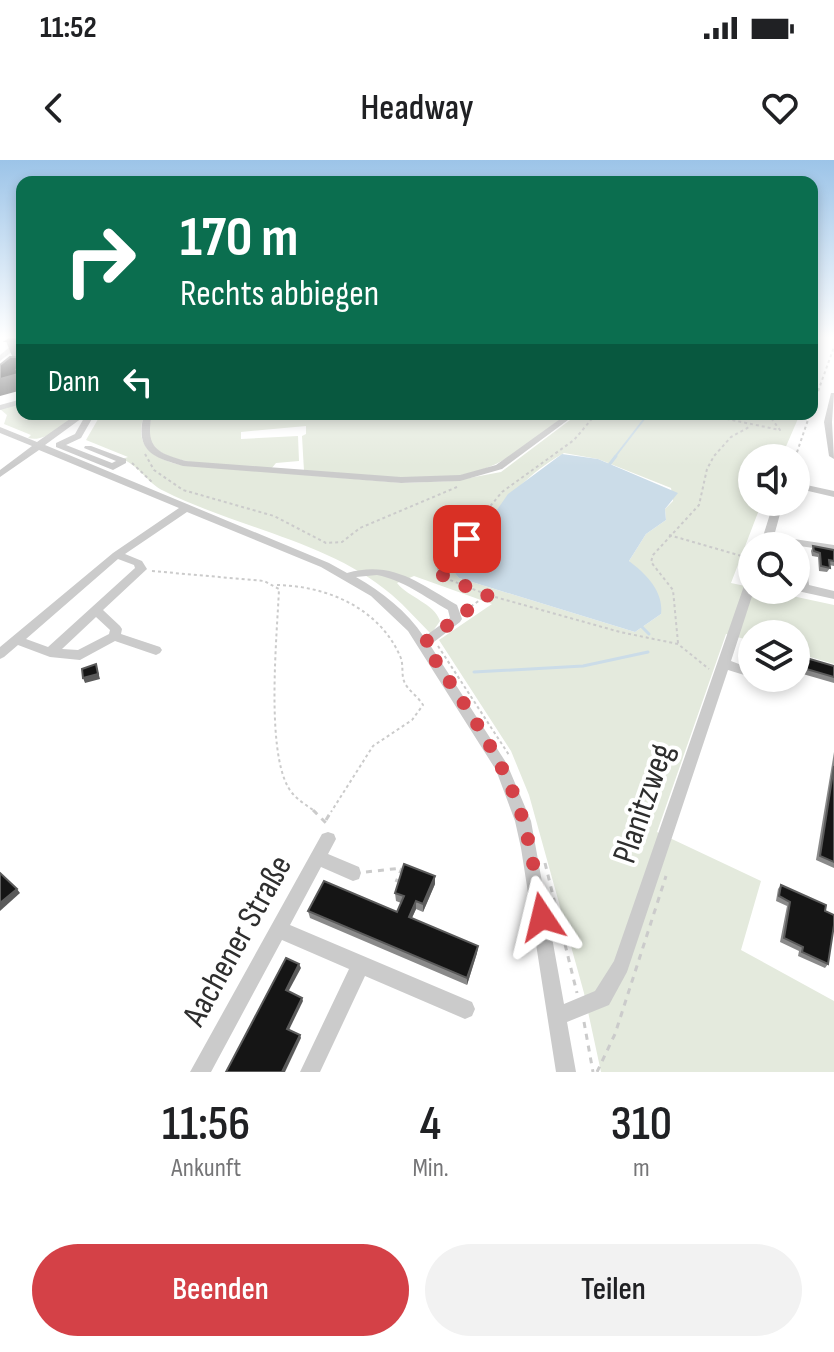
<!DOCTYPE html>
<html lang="de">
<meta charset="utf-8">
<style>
:root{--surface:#fff;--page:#f2f2f2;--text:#202124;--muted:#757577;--accent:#d44147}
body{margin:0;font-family:"Sofia Sans Condensed",sans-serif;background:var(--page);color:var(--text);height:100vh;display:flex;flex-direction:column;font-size:30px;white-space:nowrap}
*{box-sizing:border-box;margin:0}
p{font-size:26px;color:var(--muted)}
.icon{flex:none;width:44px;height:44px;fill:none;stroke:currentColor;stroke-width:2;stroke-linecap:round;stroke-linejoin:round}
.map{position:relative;height:912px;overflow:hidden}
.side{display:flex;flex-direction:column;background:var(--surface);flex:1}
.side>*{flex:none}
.hud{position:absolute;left:16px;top:16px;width:802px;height:244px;border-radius:16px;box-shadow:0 4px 12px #0003;background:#0b6e4f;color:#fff;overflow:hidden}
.buttons{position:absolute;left:738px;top:284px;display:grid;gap:16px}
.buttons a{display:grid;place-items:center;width:72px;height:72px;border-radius:50%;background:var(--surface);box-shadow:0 4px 12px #0003;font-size:40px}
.pin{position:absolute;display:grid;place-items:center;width:68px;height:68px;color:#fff;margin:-34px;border-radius:16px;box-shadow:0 4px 12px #0006}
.me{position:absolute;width:88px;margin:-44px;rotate:350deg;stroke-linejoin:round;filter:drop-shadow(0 0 6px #0008)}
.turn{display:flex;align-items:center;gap:28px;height:168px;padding:0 32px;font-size:36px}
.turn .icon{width:104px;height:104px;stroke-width:2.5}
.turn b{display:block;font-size:56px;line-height:68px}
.then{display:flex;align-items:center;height:76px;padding:0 32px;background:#0003;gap:16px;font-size:30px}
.eta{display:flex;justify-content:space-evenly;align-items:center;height:136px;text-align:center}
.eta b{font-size:48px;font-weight:600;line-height:56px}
.button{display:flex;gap:16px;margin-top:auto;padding:16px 32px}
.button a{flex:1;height:92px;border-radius:48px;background:var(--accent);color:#fff;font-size:32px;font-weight:600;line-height:92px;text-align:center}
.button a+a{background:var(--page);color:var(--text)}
.status{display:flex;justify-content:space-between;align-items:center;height:56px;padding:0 40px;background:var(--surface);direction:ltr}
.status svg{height:22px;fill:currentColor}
header{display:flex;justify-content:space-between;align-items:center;height:104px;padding:0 32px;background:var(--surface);font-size:36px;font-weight:600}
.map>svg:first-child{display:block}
.green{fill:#e4eadd;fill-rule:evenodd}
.water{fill:#cbdce8}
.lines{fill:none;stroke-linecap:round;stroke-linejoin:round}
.stream-far1{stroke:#cbdce8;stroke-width:2}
.stream{stroke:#cbdce8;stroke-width:3}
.path-far1{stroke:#cbcbcb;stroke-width:2;stroke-dasharray:3 3;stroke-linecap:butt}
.path{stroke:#cbcbcb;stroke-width:3;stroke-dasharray:6 6;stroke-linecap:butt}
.minor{fill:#cbcbcb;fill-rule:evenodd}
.wall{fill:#8a8a8a}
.shaded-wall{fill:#5b5b5b}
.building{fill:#151515;stroke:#5b5b5b;stroke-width:2}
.route{stroke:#d44147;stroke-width:14;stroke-dasharray:0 25.2}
.labels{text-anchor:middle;stroke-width:8;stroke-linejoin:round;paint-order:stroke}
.near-street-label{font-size:34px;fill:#2e2e2e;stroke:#fff}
</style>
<div class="status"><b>11:52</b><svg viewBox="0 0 49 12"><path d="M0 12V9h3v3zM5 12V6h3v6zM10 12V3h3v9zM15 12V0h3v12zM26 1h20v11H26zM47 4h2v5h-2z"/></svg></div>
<header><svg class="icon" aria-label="back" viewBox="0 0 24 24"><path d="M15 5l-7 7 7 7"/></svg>Headway<svg class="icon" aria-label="heart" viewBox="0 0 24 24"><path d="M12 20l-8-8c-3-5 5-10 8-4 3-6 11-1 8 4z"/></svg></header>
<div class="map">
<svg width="834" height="912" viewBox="0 0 834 912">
<rect width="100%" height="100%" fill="#fff"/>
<g class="green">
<path d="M 22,242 L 22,254 L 77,254 C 63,264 46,283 28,278 L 31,275 L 4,264 L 7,255 L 0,249 Z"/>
<path d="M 101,254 L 144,254 C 135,284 148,295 176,304 L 403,323 L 453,321 L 501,312 L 578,254 L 800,254 L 781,298 L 752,298 L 752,342 L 762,342 L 731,423 L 834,445 L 834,504 L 796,493 L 796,474 L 752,474 L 752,481 L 726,474 L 657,672 L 761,721 L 741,790 L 834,841 L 834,912 L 601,912 L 584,833 L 529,635 L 511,591 L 439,480 L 492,444 L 414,416 L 397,423 C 409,438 434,443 440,461 L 431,474 C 418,461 406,447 392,435 C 329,381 237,368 164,331 C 147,323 141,307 122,299 L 128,297 L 86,280 ZM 564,293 L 598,299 L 671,328 L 673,341 L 665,349 L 666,360 L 646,374 L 629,401 L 661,454 L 635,472 L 459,418 L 449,406 C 487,365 515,320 564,293 Z"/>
<path d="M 152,254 L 567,254 C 544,271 521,292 496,304 C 439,331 365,315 304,311 L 302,276 L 306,274 L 306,266 L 241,272 L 241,279 L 298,276 L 299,301 L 276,303 L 271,309 C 245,306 168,308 153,285 C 146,276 150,264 152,254 Z"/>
</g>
<path class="water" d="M 562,294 L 598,299 L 678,333 L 665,349 L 666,360 L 646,374 L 629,401 C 645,413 664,431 661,454 L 635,472 L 459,418 L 449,406 L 450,401 L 481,373 L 508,334 Z"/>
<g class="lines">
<path class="stream-far1" d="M 614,298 L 648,254"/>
<g class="stream">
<path d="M 609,305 L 616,296"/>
<path d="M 639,464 L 649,474"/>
<path d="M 474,512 L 583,506 L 648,492"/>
</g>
<g class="path-far1">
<path d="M 812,248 L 834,187"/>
<path d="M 596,254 L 574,280 L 502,332 L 438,409 L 445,418 L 488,435 L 620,472 L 678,484 L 709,509"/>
<path d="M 703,254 L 780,270 L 768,254"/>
<path d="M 145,294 L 154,310 L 183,330 L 274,356 L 326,383 L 342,382 L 360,368 L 457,327"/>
<path d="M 795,298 L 810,254"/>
<path d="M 132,303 L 153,323"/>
<path d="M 669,375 L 752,399"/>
<path d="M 152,411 L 264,421 L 279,429 C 277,476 266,587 288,627 C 294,638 306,645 316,652"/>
<path d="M 277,425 C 327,426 379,448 400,496 C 404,504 401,513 404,521 C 407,530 418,536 423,545 L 412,560 L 373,586 L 331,652"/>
<path d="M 466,450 L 487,435"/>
<path d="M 678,483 L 673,430 L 651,402 L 653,395 L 699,345 L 707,309 L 714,296 L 731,277 L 751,266"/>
<path d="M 438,486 L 509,595"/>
</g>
<g class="path">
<path d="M 313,650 L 328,665"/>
<path d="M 326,660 L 332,650"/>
<path d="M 545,703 L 577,833"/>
<path d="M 366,712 L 402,708 L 396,722"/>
<path d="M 584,862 L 593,912"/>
<path d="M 597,912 L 615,874 L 666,716"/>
</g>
<g class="minor">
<path d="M 19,179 L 22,179 L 22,184 L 0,201 L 0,195 Z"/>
<path d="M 831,233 L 834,233 L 832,262 L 834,299 L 829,296 L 824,262 Z"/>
<path d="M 22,239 L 22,244 L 0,250 L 0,245 Z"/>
<path d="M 77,254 L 87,254 L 93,257 L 81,278 L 66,285 L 112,303 L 116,301 L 84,288 L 85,286 L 91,286 L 126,299 L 126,303 L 113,310 L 56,287 L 56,283 L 75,274 L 84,258 L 82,258 L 45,285 L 329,403 L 347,413 C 393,400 420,424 457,445 L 462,459 L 460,462 L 430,485 L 507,604 L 531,661 L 564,844 L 595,831 L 614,801 L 746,420 L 752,416 L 752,430 L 754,430 L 731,501 L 752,509 L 752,518 L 772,518 L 777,523 L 775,527 L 770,528 L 755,521 L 754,518 L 728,510 L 627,812 L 609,845 L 567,862 L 576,912 L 556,912 L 521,688 L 515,661 L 496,610 L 408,471 L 371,436 L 321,407 L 187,352 L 125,394 L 142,401 L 147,409 L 103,450 L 120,466 L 122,469 L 121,474 L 160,487 L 162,490 L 160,493 L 156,495 L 115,481 L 80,500 L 50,497 L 18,485 L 4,497 L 0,499 L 0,487 L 12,477 L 113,393 L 179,348 L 39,290 L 0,317 L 0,310 L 32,286 L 0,273 L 0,267 L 37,282 ZM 118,399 L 134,405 L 135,408 L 48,487 L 26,479 ZM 377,415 C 403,420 425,437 448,450 L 450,458 L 424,477 C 407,451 382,432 356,417 ZM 96,457 L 110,470 L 109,474 L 78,490 L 62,489 Z"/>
<path d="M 144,254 L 152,254 C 145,287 156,293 186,301 L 401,317 L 460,315 L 496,305 L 567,254 L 576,254 L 502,309 L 460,321 L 401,323 L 183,306 C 151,297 135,290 144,254 Z"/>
<path d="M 802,324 L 834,331 L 834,337 L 804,330 L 802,333 L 796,333 L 796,328 Z"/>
<path d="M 775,351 L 780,354 L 774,376 L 834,385 L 834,391 L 772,382 L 770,386 L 760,386 L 770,354 Z"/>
<path d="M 796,395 L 805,397 L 806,399 L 809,425 L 834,431 L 834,439 L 793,430 L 796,430 Z"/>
<path d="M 328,672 L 334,674 L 336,679 L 328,694 L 359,707 L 361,713 L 359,719 L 353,721 L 321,707 L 290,765 L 472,842 L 475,849 L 472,856 L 465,859 L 365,816 L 320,912 L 300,912 L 349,809 L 282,780 L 211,912 L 190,912 L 322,674 Z"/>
</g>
</g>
<g class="wall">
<path d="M 22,179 L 22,196 L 12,196 L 6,181 Z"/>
<path d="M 813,386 L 834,390 L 834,406 L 829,405 L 830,408 L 827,412 L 819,411 L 818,397 L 812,396 L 811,391 Z"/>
<path d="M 796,495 L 834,506 L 834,523 L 796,512 Z"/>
<path d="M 834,592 L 834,708 L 816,700 Z"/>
<path d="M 435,724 L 423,752 L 416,749 L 412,758 L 478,786 L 477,793 L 467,825 L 310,758 L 308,751 L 397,752 L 401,743 L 396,741 L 395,733 Z"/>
<path d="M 781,725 L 825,751 L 828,804 L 825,808 L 798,796 L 799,791 L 780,782 L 787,746 L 776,741 L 778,729 Z"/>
</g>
<g class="shaded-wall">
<path d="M 22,205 L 22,230 L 0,236 L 0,219 L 17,209 Z"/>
<path d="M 96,504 L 100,519 L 85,523 L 83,518 Z"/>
<path d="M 435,716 L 435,724 L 423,752 L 423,744 Z"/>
<path d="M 17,729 L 20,733 L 0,751 L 0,743 Z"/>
<path d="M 416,741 L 416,749 L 409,764 L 409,757 Z"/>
<path d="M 478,786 L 477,793 L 467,825 L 467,818 Z"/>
<path d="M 299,804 L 301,808 L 287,834 L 286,830 Z"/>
<path d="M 302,838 L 303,841 L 288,872 L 287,869 Z"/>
<path d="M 300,875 L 301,878 L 285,912 L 282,912 Z"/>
</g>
<g class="building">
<path d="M 9,179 L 22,179 L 22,181 L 6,181 Z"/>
<path d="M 10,197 L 22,197 L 22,205 L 17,209 L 22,210 L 22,213 L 0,219 L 0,205 Z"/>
<path d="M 813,386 L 834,390 L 834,401 L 829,400 L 830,408 L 821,406 L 820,393 L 814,391 Z"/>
<path d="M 796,495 L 834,506 L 834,517 L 796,506 Z"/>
<path d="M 96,504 L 98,514 L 83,518 L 82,509 Z"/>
<path d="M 834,606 L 834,702 L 820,696 Z"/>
<path d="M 404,704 L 435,716 L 423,744 L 416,741 L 409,757 L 478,786 L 467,818 L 308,751 L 324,721 L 397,752 L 404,736 L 395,733 Z"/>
<path d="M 0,713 L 17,729 L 0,743 Z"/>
<path d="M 781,725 L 826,745 L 825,751 L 834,755 L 834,765 L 828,804 L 802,792 L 803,787 L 784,778 L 790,742 L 779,736 Z"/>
<path d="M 286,798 L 299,804 L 286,830 L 302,838 L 287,869 L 300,875 L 282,912 L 226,912 Z"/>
</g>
<linearGradient id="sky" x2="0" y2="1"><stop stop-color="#9cc4e8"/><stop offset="0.58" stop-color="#fff"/><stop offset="1" stop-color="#fff" stop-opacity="0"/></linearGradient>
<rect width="834" height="306" fill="url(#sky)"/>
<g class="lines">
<path class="route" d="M 467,379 L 441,402 L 438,409 L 445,418 L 488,435 L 424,483 C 460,539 503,595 523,660 C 532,692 537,725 542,757"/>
</g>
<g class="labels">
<g class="near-street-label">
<text transform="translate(642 643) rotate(-71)" y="12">Planitzweg</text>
<text transform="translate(236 780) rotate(-61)" y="12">Aachener Straße</text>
</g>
</g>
</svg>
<div class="buttons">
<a><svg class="icon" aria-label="sound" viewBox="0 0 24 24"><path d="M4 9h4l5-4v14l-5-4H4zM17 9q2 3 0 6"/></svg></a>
<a><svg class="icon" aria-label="search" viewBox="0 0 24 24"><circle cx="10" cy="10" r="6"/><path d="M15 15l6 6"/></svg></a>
<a><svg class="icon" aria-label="layers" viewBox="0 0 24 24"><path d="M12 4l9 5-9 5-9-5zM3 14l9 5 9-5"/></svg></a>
</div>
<div class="pin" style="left:467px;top:379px;background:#d93025"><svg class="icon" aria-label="arrive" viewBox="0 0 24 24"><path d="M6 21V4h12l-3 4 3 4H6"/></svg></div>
<svg class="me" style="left:542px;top:757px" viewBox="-20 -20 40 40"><path d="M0-17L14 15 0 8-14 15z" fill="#d44147" stroke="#fff" stroke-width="4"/></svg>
<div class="hud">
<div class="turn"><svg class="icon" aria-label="right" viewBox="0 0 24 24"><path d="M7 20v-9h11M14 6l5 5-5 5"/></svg><div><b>170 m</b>Rechts abbiegen</div></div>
<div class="then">Dann<svg class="icon" aria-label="left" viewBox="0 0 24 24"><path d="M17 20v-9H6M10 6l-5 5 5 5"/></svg></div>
</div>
</div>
<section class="side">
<div class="eta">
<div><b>11:56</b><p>Ankunft</p></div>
<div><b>4</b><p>Min.</p></div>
<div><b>310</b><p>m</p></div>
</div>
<div class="button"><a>Beenden</a><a>Teilen</a></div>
</section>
